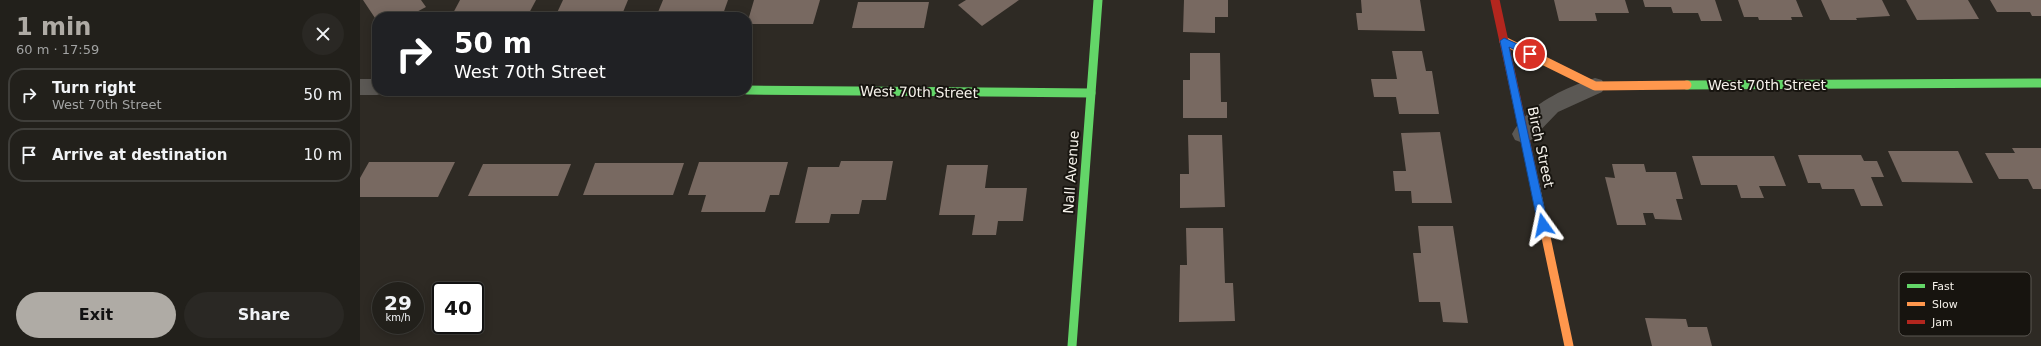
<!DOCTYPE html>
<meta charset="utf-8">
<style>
:root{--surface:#22201b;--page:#2a2824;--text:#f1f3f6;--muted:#a2a3a3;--line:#3f3e3a;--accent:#afaba5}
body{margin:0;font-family:"DejaVu Sans",sans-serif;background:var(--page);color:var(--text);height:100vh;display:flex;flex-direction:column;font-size:15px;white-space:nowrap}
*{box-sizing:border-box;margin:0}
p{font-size:13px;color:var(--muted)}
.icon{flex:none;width:22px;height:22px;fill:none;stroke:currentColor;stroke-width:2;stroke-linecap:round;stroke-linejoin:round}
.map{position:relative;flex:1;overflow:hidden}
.drawer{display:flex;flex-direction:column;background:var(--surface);width:360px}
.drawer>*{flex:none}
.top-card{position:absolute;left:12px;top:12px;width:380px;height:84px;border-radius:16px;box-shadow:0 2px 10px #0003,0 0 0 1px var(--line);background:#202124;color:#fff;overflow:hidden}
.speed{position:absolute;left:12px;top:282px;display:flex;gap:8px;font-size:20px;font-weight:700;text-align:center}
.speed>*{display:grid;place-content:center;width:52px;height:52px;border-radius:50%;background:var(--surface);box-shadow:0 2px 10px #0003,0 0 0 1px var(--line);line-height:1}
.speed small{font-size:10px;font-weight:400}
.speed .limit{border:2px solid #111;border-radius:6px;background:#fff;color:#111}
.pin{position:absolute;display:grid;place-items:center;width:34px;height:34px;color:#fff;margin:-17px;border:2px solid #fff;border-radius:50%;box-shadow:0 1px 4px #0007}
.me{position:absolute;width:44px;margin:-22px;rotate:348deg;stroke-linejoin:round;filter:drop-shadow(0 0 3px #0008)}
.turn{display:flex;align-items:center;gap:14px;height:84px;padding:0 16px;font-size:18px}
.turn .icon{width:52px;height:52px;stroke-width:2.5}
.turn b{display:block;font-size:28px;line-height:34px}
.round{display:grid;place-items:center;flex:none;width:42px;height:42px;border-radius:21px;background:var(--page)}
.head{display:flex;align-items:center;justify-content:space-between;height:68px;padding:0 16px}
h1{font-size:24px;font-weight:800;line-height:30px;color:var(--accent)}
.primary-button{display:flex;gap:8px;margin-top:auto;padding:8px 16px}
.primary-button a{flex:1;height:46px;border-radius:24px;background:var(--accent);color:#111;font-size:16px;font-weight:800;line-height:46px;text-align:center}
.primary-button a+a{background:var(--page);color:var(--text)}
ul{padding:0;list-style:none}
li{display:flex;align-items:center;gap:12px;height:54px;margin:0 8px 6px;padding:0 8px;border:2px solid var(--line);border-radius:16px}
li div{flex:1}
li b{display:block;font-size:15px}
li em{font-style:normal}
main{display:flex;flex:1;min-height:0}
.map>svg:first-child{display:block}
.building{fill:#786961}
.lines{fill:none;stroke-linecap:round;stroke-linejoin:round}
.street{fill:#5b5854;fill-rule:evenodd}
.fast{stroke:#63d668;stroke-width:9}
.slow{stroke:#ff974d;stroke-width:9}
.jam{stroke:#b3261e;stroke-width:9}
.route{fill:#1a73e8;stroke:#114b97}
.labels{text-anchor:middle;stroke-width:4;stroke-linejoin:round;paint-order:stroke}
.street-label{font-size:14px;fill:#f5f1ea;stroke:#17140f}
.key{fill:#17140f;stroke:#5a5651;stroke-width:1}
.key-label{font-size:11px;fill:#f5f1ea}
</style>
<main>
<section class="drawer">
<div class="head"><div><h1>1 min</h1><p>60 m · 17:59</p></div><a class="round"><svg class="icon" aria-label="close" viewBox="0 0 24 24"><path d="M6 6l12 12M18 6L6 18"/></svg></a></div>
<ul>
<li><svg class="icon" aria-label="right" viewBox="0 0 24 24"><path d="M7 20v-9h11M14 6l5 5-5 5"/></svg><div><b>Turn right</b><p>West 70th Street</p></div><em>50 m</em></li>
<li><svg class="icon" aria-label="arrive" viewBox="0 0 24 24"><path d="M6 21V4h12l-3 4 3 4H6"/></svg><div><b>Arrive at destination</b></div><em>10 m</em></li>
</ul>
<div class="primary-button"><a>Exit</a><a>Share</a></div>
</section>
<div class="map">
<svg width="1681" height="346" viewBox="0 0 1681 346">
<rect width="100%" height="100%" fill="#2e2a24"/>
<g class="building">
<path d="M 3,0 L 61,0 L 66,7 L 47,17 L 17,17 L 17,21 Z"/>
<path d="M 100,0 L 176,0 L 167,17 L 91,17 Z"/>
<path d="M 203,0 L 268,0 L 261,17 L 195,17 Z"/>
<path d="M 303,0 L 368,0 L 362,17 L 296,17 Z"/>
<path d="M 394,0 L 460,0 L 453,24 L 387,24 Z"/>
<path d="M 606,0 L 659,0 L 622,26 L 598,5 Z"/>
<path d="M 824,0 L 868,0 L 868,17 L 855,17 L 855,33 L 823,32 Z"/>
<path d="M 1001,0 L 1060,0 L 1065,31 L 998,30 L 996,13 L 1002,13 Z"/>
<path d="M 1194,0 L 1265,0 L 1269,13 L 1235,13 L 1237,21 L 1199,21 Z"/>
<path d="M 1283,0 L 1355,0 L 1362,21 L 1341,21 L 1338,13 L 1313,13 L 1311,7 L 1285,7 Z"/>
<path d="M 1378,0 L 1436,0 L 1443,17 L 1431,17 L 1432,20 L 1399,20 L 1398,17 L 1384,17 Z"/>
<path d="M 1461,0 L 1522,0 L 1530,16 L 1496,18 L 1497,20 L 1470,20 Z"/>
<path d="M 1546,0 L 1608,0 L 1619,19 L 1557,20 Z"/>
<path d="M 1630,0 L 1681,0 L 1681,16 L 1672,16 L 1670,12 L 1637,12 Z"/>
<path d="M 498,2 L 569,2 L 564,28 L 492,28 Z"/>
<path d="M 1032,51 L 1062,51 L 1066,71 L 1072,71 L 1079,114 L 1039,114 L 1036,97 L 1014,97 L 1011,79 L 1037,79 Z"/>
<path d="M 830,53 L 860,53 L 861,102 L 867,102 L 867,118 L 823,118 L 823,80 L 830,80 Z"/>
<path d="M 1080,132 L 1092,203 L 1052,203 L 1051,191 L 1035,191 L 1033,171 L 1046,171 L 1041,133 Z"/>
<path d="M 828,135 L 862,135 L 865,207 L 820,208 L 820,174 L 829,174 Z"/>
<path d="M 1652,148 L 1681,148 L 1681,189 L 1673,189 L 1668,179 L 1639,179 L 1625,153 L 1655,153 Z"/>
<path d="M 1528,151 L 1598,151 L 1613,183 L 1542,182 Z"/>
<path d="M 1438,155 L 1501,155 L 1504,161 L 1517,161 L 1524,177 L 1511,177 L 1523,206 L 1501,206 L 1494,189 L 1462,189 L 1460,183 L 1448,183 Z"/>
<path d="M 1332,156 L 1414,156 L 1426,186 L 1399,186 L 1404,198 L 1381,198 L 1377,185 L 1341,185 Z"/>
<path d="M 481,161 L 533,161 L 526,200 L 502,200 L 499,214 L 471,214 L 469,223 L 435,223 L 448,167 L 479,167 Z"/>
<path d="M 9,162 L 95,162 L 78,197 L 0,197 L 0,178 Z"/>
<path d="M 339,162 L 428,162 L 419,195 L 410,195 L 405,212 L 341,212 L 346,195 L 328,195 Z"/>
<path d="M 235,163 L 324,163 L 313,195 L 223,195 Z"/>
<path d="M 123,164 L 211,164 L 198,196 L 108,196 Z"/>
<path d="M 1252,164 L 1284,164 L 1286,172 L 1316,172 L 1323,199 L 1316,199 L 1322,220 L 1295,219 L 1293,213 L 1283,213 L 1286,225 L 1257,225 L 1245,177 L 1255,178 Z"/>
<path d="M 587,165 L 628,165 L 625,188 L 667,188 L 663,221 L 638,221 L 636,235 L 612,235 L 615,215 L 579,215 Z"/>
<path d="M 1058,226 L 1093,226 L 1108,323 L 1083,322 L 1080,302 L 1059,302 L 1053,253 L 1061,253 Z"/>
<path d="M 826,228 L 863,228 L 865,283 L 873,283 L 875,321 L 819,322 L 820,265 L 827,265 Z"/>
<path d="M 1285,318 L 1326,319 L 1328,327 L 1347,327 L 1352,346 L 1292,346 Z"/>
</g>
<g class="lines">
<g class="street">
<path d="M 1235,78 L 1242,80 L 1245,86 L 1242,92 L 1198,112 L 1171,140 L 1163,143 L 1155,140 L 1152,134 C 1167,105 1206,87 1235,78 Z"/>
<path d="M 0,79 L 17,79 L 17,91 L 25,91 L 24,93 L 17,95 L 0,95 Z"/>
</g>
<g class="fast">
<path d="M 1327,85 L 1681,83"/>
<path d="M 387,90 L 731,93"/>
<path d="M 712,346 L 738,0"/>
</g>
<g class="slow">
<path d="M 1144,41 L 1235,86 L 1327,85"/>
<path d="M 1175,185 L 1209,346"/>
</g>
<path class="jam" d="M 1135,0 L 1175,185"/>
</g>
<path class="route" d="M 1144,38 L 1173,51 L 1174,54 L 1170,57 L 1149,47 L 1188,225 L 1183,229 L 1178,225 L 1140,41 Z"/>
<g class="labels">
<g class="street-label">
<text x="1407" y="90">West 70th Street</text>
<text transform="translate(559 92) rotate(1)" y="5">West 70th Street</text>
<text transform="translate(1181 147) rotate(78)" y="5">Birch Street</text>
<text transform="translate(711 172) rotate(-86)" y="5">Nall Avenue</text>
</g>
</g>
<rect x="1539" y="272" width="132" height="64" rx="6" class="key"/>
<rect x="1547" y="284" width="18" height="4" fill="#63d668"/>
<rect x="1547" y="302" width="18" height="4" fill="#ff974d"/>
<rect x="1547" y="320" width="18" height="4" fill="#b3261e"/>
<g class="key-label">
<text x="1572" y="290">Fast</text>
<text x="1572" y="308">Slow</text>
<text x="1572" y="326">Jam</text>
</g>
</svg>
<div class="speed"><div>29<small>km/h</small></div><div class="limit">40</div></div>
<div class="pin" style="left:1170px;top:54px;background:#d93025"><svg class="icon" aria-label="arrive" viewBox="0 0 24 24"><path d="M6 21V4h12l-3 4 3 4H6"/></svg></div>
<svg class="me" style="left:1183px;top:225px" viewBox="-20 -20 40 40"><path d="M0-17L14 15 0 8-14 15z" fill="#1a73e8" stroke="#fff" stroke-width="4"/></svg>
<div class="top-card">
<div class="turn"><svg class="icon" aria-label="right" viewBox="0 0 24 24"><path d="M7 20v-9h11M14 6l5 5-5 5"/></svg><div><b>50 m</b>West 70th Street</div></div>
</div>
</div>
</main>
